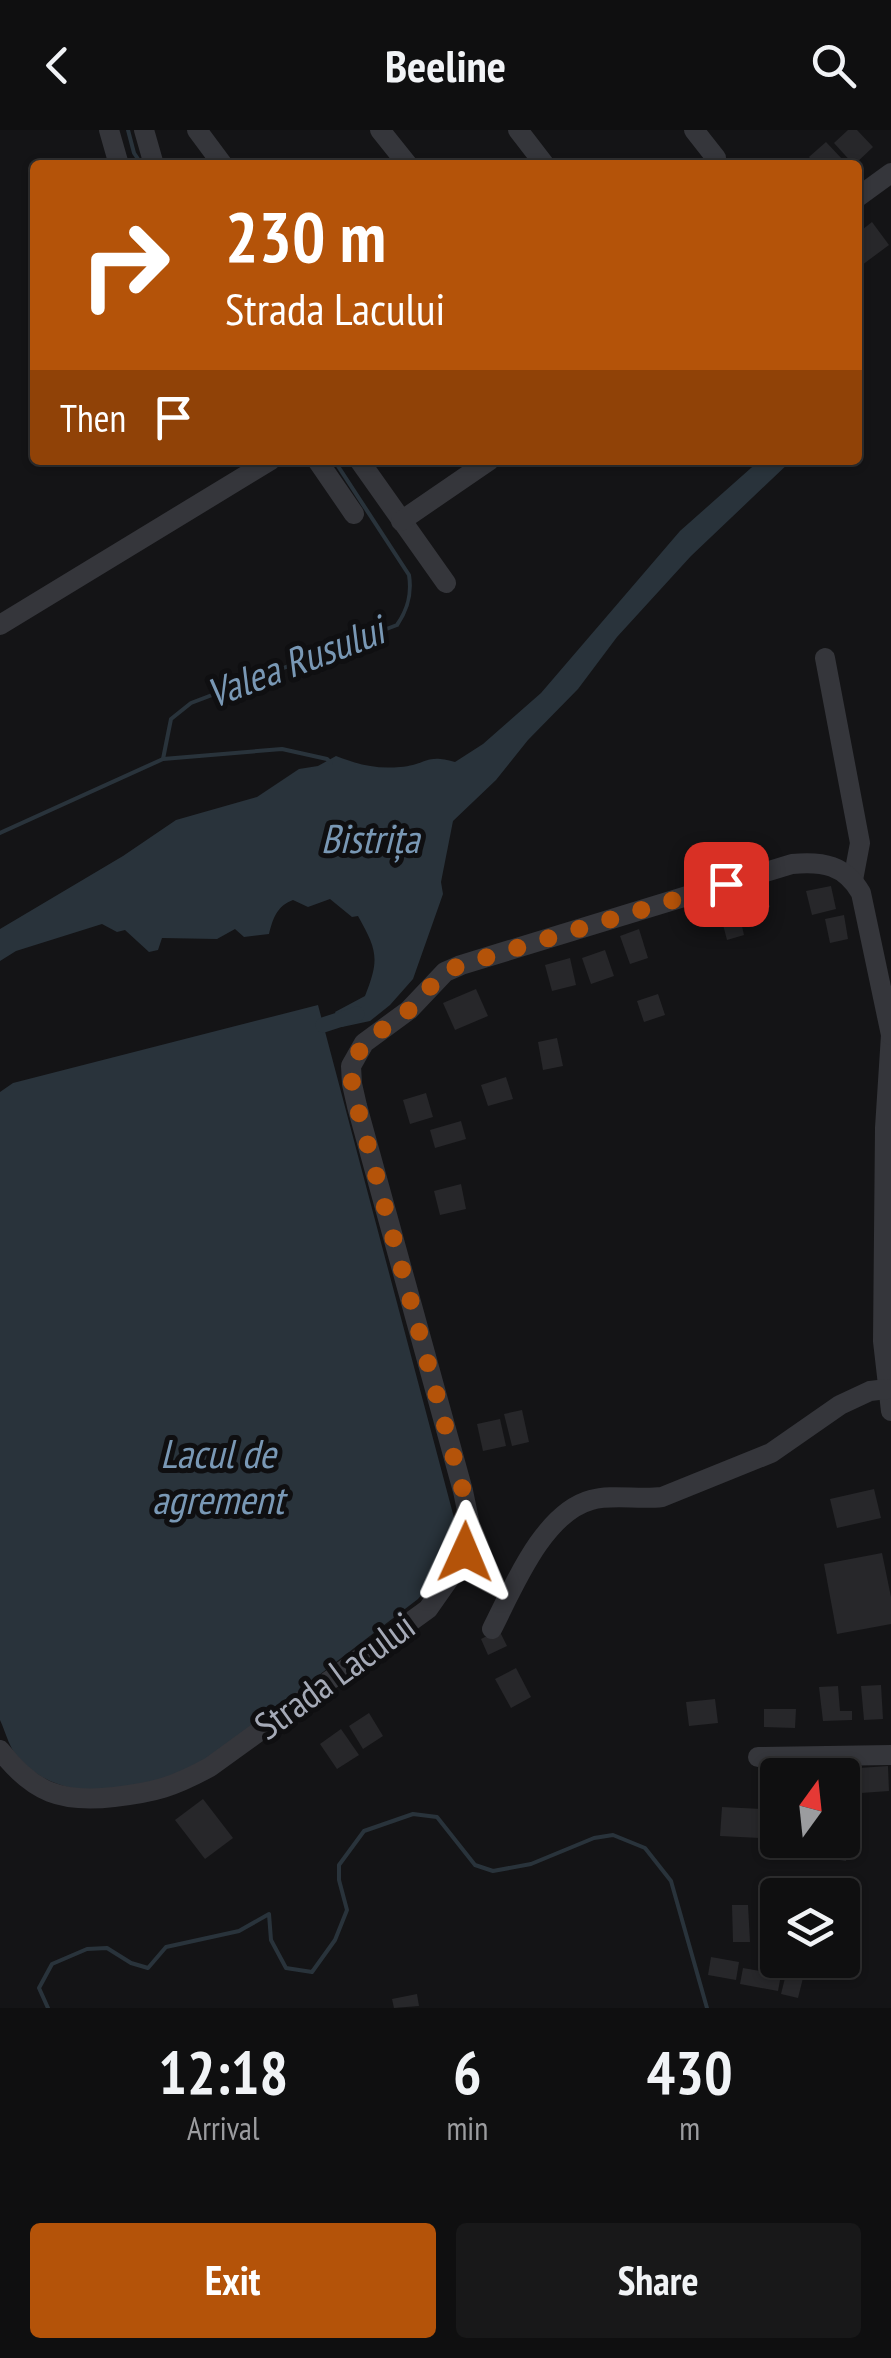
<!DOCTYPE html>
<meta charset="utf-8">
<style>
:root{--surface:#0f0f10;--page:#181819;--text:#f1f3f6;--muted:#9b9c9f;--line:#2f2f30;--accent:#b45309}
body{margin:0;font-family:"PT Sans Narrow",sans-serif;background:var(--page);color:var(--text);height:100vh;display:flex;flex-direction:column;font-size:38px;white-space:nowrap}
*{box-sizing:border-box;margin:0}
p{font-size:32px;color:var(--muted)}
.icon{flex:none;width:55px;height:55px;fill:none;stroke:currentColor;stroke-width:2;stroke-linecap:round;stroke-linejoin:round}
.map{position:relative;height:1878px;overflow:hidden}
.details{display:flex;flex-direction:column;background:var(--surface);flex:1}
.details>*{flex:none}
.guide{position:absolute;left:30px;top:30px;width:832px;height:305px;border-radius:10px;box-shadow:0 2px 8px #0004,0 0 0 2px var(--line);background:#b45309;color:#fff;overflow:hidden}
.needle{width:65px;rotate:15deg}
.fabs{position:absolute;left:760px;top:1628px;display:grid;gap:20px}
.fabs a{display:grid;place-items:center;width:100px;height:100px;border-radius:10px;background:var(--surface);box-shadow:0 2px 8px #0004,0 0 0 2px var(--line);font-size:50px}
.pin{position:absolute;display:grid;place-items:center;width:85px;height:85px;color:#fff;margin:-42px;border-radius:20px;box-shadow:0 5px 15px #0006}
.me{position:absolute;width:110px;margin:-55px;rotate:1deg;stroke-linejoin:round;filter:drop-shadow(0 0 8px #0008)}
.turn{display:flex;align-items:center;gap:35px;height:210px;padding:0 30px;font-size:45px}
.turn .icon{width:130px;height:130px;stroke-width:2.5}
.turn b{display:block;font-size:70px;line-height:85px}
.then{display:flex;align-items:center;height:95px;padding:0 30px;background:#0003;gap:20px;font-size:38px}
.eta{display:flex;justify-content:space-evenly;align-items:center;height:170px;text-align:center}
.eta b{font-size:60px;font-weight:600;line-height:70px}
.cta{display:flex;gap:20px;margin-top:auto;padding:20px 30px}
.cta a{flex:1;height:115px;border-radius:10px;background:var(--accent);color:#fff;font-size:40px;font-weight:600;line-height:115px;text-align:center}
.cta a+a{background:var(--page);color:var(--text)}
header{display:flex;justify-content:space-between;align-items:center;height:130px;padding:0 30px;background:var(--surface);font-size:45px;font-weight:600}
.map>svg:first-child{display:block}
.water{fill:#29333b}
.lines{fill:none;stroke-linecap:round;stroke-linejoin:round}
.stream{stroke:#29333b;stroke-width:4}
.canal{stroke:#29333b;stroke-width:15}
.building{fill:#27272a}
.minor{stroke:#35363b;stroke-width:20}
.route{stroke:#b45309;stroke-width:18;stroke-dasharray:0 32.4}
.labels{text-anchor:middle;stroke-width:10;stroke-linejoin:round;paint-order:stroke}
.street-label{font-size:38px;fill:#a5aab7;stroke:#0f0f11}
.water-label{font-size:40px;font-style:italic;fill:#7998b5;stroke:#0f0f11}
</style>
<header><svg class="icon" aria-label="back" viewBox="0 0 24 24"><path d="M15 5l-7 7 7 7"/></svg>Beeline<svg class="icon" aria-label="search" viewBox="0 0 24 24"><circle cx="10" cy="10" r="6"/><path d="M15 15l6 6"/></svg></header>
<div class="map">
<svg width="891" height="1878" viewBox="0 0 891 1878">
<rect width="100%" height="100%" fill="#141416"/>
<g class="water">
<path d="M 760,330 L 792,330 L 691,426 L 617,507 L 578,559 L 528,610 L 496,650 L 453,691 L 441,752 L 443,764 L 413,849 L 390,875 L 370,891 L 342,897 L 335,882 L 365,866 C 380,829 377,820 358,786 L 352,787 L 330,769 L 308,777 L 293,770 C 277,776 273,788 269,804 L 244,807 L 235,799 L 217,809 L 162,808 L 158,820 L 149,822 L 125,800 L 117,802 L 102,794 L 16,821 L 0,831 L 0,799 L 123,726 L 176,690 L 257,667 L 299,639 L 318,636 L 336,626 C 360,635 375,639 400,637 C 427,635 425,623 455,632 L 483,614 L 541,563 L 680,401 Z"/>
<path d="M 318,875 L 457,1399 C 458,1426 435,1450 418,1469 L 215,1625 C 160,1658 74,1683 21,1631 C 10,1621 6,1603 0,1590 L 0,962 L 13,953 Z"/>
</g>
<g class="lines">
<g class="stream">
<path d="M 128,0 L 134,23 L 142,35"/>
<path d="M 163,629 L 171,589 L 191,573 L 397,495 C 408,479 412,464 409,445 L 334,330"/>
<path d="M 0,703 L 163,629 L 282,619 L 327,629 L 331,633"/>
<path d="M 48,1878 L 39,1858 L 52,1834 L 87,1819 L 107,1818 L 131,1833 L 148,1838 L 166,1817 L 239,1801 L 269,1784 L 271,1810 L 286,1838 L 312,1842 L 335,1810 L 347,1780 L 339,1750 L 339,1735 L 364,1701 L 413,1684 L 437,1687 L 475,1735 L 493,1741 L 531,1734 L 594,1708 L 613,1705 L 645,1718 L 671,1751 L 707,1878"/>
</g>
<path class="canal" d="M 323,895 L 357,884"/>
</g>
<g class="building">
<path d="M 848,0 L 857,0 L 873,17 L 854,35 L 834,13 Z"/>
<path d="M 826,12 L 843,30 L 837,35 L 816,35 L 809,27 Z"/>
<path d="M 872,92 L 889,115 L 858,138 L 858,103 Z"/>
<path d="M 831,756 L 836,779 L 812,785 L 806,761 Z"/>
<path d="M 763,757 L 770,777 L 755,782 L 749,762 Z"/>
<path d="M 738,779 L 744,805 L 727,810 L 720,783 Z"/>
<path d="M 844,785 L 848,809 L 830,813 L 825,789 Z"/>
<path d="M 639,799 L 648,828 L 630,834 L 620,806 Z"/>
<path d="M 605,820 L 614,846 L 591,854 L 582,828 Z"/>
<path d="M 570,828 L 576,855 L 552,861 L 545,835 Z"/>
<path d="M 476,859 L 488,886 L 455,900 L 443,873 Z"/>
<path d="M 658,864 L 665,885 L 644,892 L 637,871 Z"/>
<path d="M 557,908 L 563,936 L 543,940 L 538,912 Z"/>
<path d="M 506,947 L 513,969 L 488,976 L 481,955 Z"/>
<path d="M 426,963 L 433,987 L 410,994 L 403,970 Z"/>
<path d="M 461,991 L 466,1009 L 435,1018 L 430,1000 Z"/>
<path d="M 461,1054 L 466,1079 L 440,1085 L 434,1061 Z"/>
<path d="M 522,1280 L 529,1312 L 512,1316 L 504,1284 Z"/>
<path d="M 500,1289 L 506,1316 L 483,1321 L 477,1294 Z"/>
<path d="M 874,1359 L 881,1388 L 837,1398 L 830,1369 Z"/>
<path d="M 882,1423 L 891,1467 L 891,1494 L 837,1504 L 824,1434 Z"/>
<path d="M 499,1500 L 507,1516 L 488,1525 L 481,1509 Z"/>
<path d="M 516,1538 L 531,1567 L 511,1578 L 495,1549 Z"/>
<path d="M 881,1555 L 883,1589 L 864,1590 L 861,1556 Z"/>
<path d="M 838,1556 L 840,1581 L 852,1581 L 852,1590 L 823,1591 L 819,1557 Z"/>
<path d="M 715,1569 L 718,1593 L 689,1596 L 686,1572 Z"/>
<path d="M 764,1579 L 796,1579 L 795,1598 L 764,1597 Z"/>
<path d="M 369,1583 L 383,1606 L 363,1619 L 349,1596 Z"/>
<path d="M 341,1599 L 359,1625 L 337,1639 L 320,1614 Z"/>
<path d="M 888,1636 L 889,1661 L 861,1663 L 859,1638 Z"/>
<path d="M 203,1669 L 233,1708 L 205,1729 L 175,1690 Z"/>
<path d="M 722,1677 L 761,1679 L 760,1708 L 720,1706 Z"/>
<path d="M 816,1710 L 849,1713 L 846,1731 L 813,1726 Z"/>
<path d="M 732,1775 L 748,1775 L 750,1812 L 733,1812 Z"/>
<path d="M 711,1827 L 739,1832 L 736,1850 L 708,1845 Z"/>
<path d="M 788,1836 L 805,1840 L 798,1868 L 781,1864 Z"/>
<path d="M 743,1838 L 781,1845 L 778,1861 L 740,1854 Z"/>
<path d="M 417,1864 L 419,1876 L 394,1878 L 392,1869 Z"/>
</g>
<g class="lines">
<g class="minor">
<path d="M 109,0 L 119,35"/>
<path d="M 144,0 L 154,35"/>
<path d="M 197,0 L 223,35"/>
<path d="M 380,0 L 408,35"/>
<path d="M 518,0 L 545,35"/>
<path d="M 694,0 L 716,28"/>
<path d="M 858,67 L 891,43"/>
<path d="M 317,330 L 354,384"/>
<path d="M 359,330 L 446,453"/>
<path d="M 401,391 L 490,330"/>
<path d="M 0,495 L 271,330"/>
<path d="M 825,528 L 860,713 L 853,750"/>
<path d="M 891,905 L 885,998 L 883,1211 L 891,1281"/>
<path d="M 492,1499 C 513,1458 543,1383 591,1370 C 612,1364 639,1370 662,1367 L 771,1323 L 840,1275 L 870,1261 L 887,1259"/>
<path d="M 0,1620 C 33,1663 62,1673 114,1667 C 156,1662 173,1657 210,1637 L 428,1479 L 456,1439 L 465,1422 L 469,1408 L 469,1390 L 463,1361 L 357,976 L 352,954 L 351,936 L 364,913 L 409,880 L 445,842 L 461,835 L 792,734 C 823,731 845,735 861,763 L 891,905"/>
<path d="M 758,1627 L 891,1625"/>
</g>
</g>
<g class="lines">
<path class="route" d="M 465,1422 C 471,1401 468,1383 463,1361 L 357,976 L 352,954 L 351,936 L 364,913 L 409,880 L 444,842 L 461,835 L 726,754"/>
</g>
<g class="labels">
<g class="street-label">
<text transform="translate(335 1546) rotate(-36)" y="13">Strada Lacului</text>
</g>
<g class="water-label">
<text transform="translate(295 532) rotate(-21)" y="14">Valea Rusului</text>
<text x="370" y="723">Bistrița</text>
<text x="218" y="1338">Lacul de<tspan x="218" dy="46">agrement</tspan></text>
</g>
</g>
</svg>
<div class="fabs">
<a><svg class="needle" viewBox="-14 -14 28 28"><path d="M0-13l5 13h-10z" fill="#e53935"/><path d="M0 13l5-13h-10z" fill="#9b9c9f"/></svg></a>
<a><svg class="icon" aria-label="layers" viewBox="0 0 24 24"><path d="M12 4l9 5-9 5-9-5zM3 14l9 5 9-5"/></svg></a>
</div>
<div class="pin" style="left:726px;top:754px;background:#d93025"><svg class="icon" aria-label="arrive" viewBox="0 0 24 24"><path d="M6 21V4h12l-3 4 3 4H6"/></svg></div>
<svg class="me" style="left:465px;top:1422px" viewBox="-20 -20 40 40"><path d="M0-17L14 15 0 8-14 15z" fill="#b45309" stroke="#fff" stroke-width="4"/></svg>
<div class="guide">
<div class="turn"><svg class="icon" aria-label="right" viewBox="0 0 24 24"><path d="M7 20v-9h11M14 6l5 5-5 5"/></svg><div><b>230 m</b>Strada Lacului</div></div>
<div class="then">Then<svg class="icon" aria-label="arrive" viewBox="0 0 24 24"><path d="M6 21V4h12l-3 4 3 4H6"/></svg></div>
</div>
</div>
<section class="details">
<div class="eta">
<div><b>12:18</b><p>Arrival</p></div>
<div><b>6</b><p>min</p></div>
<div><b>430</b><p>m</p></div>
</div>
<div class="cta"><a>Exit</a><a>Share</a></div>
</section>
